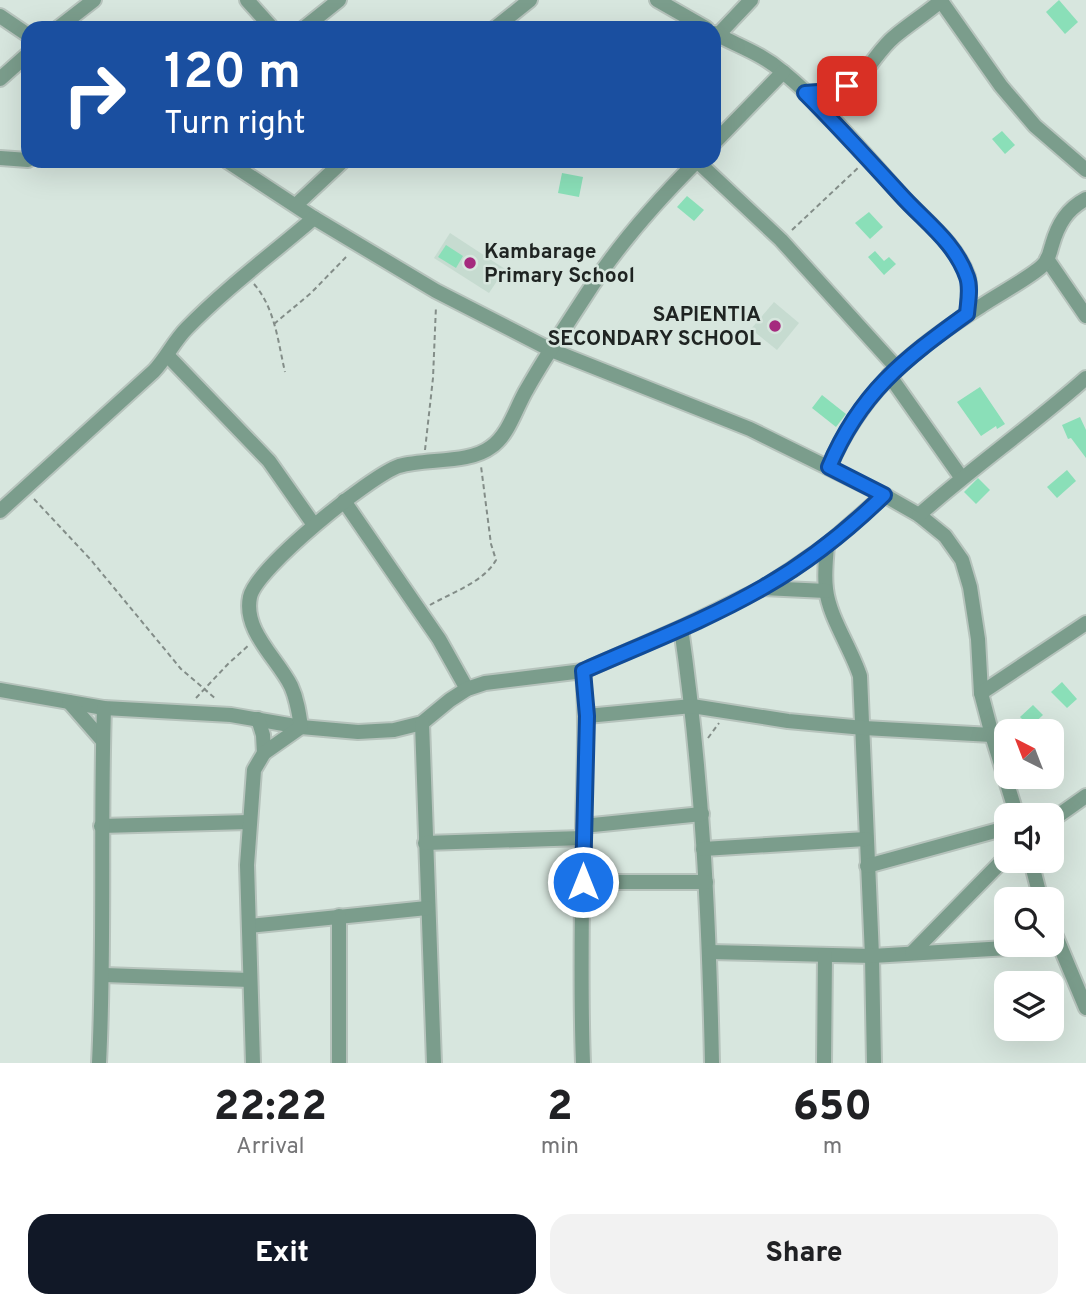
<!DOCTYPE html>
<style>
:root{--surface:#fff;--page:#f2f2f2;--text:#202124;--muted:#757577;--accent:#111827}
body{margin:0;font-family:Overpass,sans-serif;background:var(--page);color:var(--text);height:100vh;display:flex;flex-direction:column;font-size:26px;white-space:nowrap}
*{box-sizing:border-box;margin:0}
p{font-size:23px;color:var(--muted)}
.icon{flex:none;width:38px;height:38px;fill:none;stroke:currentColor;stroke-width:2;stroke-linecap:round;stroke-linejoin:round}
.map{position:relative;height:1063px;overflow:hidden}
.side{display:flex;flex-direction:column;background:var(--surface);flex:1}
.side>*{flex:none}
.hud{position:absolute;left:21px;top:21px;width:700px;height:147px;border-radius:21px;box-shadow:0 7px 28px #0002;background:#1a4fa0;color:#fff;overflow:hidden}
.needle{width:46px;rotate:318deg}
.buttons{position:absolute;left:994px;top:719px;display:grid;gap:14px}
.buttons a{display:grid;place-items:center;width:70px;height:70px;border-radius:14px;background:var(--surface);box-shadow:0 7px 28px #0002;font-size:35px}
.pin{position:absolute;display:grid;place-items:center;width:60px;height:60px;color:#fff;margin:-30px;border-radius:14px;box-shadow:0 4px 10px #0006}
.me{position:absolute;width:77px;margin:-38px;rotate:0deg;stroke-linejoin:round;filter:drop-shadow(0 0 5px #0008)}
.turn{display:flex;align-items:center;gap:24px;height:147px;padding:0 28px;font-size:32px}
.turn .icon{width:91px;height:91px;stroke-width:2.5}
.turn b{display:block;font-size:49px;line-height:60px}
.eta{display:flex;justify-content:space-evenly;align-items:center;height:119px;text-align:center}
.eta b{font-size:42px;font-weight:800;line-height:49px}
.cta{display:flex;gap:14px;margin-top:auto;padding:14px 28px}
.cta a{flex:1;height:80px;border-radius:21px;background:var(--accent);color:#fff;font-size:28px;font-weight:800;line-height:80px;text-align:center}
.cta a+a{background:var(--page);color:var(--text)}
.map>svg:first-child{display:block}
.built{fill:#c6dbd0}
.building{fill:#8adfb8}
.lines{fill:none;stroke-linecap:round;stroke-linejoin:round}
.minor-casing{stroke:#b6c3bc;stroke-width:18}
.path{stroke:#838d88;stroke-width:2;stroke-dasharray:5 3.5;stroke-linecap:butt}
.minor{stroke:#7b9d8c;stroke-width:14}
.route-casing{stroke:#114b97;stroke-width:18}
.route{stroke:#1a73e8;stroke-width:12}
.poi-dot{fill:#a52a7e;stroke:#d7e6de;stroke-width:2.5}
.labels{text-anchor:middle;stroke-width:5;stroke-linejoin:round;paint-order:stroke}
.poi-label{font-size:21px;font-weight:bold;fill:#1f2422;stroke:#d7e6de;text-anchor:start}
</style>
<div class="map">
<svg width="1086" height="1063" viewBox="0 0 1086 1063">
<rect width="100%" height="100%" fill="#d7e6de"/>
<g class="built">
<path d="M 450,233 L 505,269 L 489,293 L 434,258 Z"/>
<path d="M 774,302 L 799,323 L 777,350 L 751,329 Z"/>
</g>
<g class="building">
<path d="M 1059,0 L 1078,22 L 1065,34 L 1046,12 Z"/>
<path d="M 1002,131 L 1015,145 L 1005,154 L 992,139 Z"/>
<path d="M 562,173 L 583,177 L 579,197 L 558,193 Z"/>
<path d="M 687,196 L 704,210 L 694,221 L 677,207 Z"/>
<path d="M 869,212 L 883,227 L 870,239 L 855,223 Z"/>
<path d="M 446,245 L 463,256 L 456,268 L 438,257 Z"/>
<path d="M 875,251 L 884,261 L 889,257 L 896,264 L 884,275 L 868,257 Z"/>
<path d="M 980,387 L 1005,424 L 997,429 L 996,426 L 981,436 L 957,402 Z"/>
<path d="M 822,395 L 846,414 L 836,427 L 812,408 Z"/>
<path d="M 1080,417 L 1086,430 L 1086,458 L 1071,438 L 1068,439 L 1062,425 Z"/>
<path d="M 1067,470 L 1076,481 L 1057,498 L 1047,487 Z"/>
<path d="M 978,478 L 990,490 L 976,504 L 964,492 Z"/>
<path d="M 1062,682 L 1077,699 L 1067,708 L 1051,692 Z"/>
<path d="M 1033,705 L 1043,715 L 1030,727 L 1020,717 Z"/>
</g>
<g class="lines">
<defs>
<g id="minor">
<path d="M 247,0 L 272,28"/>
<path d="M 657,0 L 706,28"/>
<path d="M 941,1 L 1001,86 L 1035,126 L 1086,170"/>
<path d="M 0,16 L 28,35"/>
<path d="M 58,28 L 94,0"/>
<path d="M 304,28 L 339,0"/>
<path d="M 495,28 L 530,0"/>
<path d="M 714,33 C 738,46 761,53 783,72 C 827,108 863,153 901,195 C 925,221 956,243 968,277 C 971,289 968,303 967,314"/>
<path d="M 718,35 L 751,0"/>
<path d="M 0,79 L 28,54"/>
<path d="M 805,93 C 819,92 835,93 848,85 C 867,75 877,51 894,37 C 909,24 927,13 942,0"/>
<path d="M 714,143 L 783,72"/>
<path d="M 0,158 L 28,160"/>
<path d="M 227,161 L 314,218 L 436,291 L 551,350 L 750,429 L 884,495 L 919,515 L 945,536 L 962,560 L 970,587 L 978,639 L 981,693 L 992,735 L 1017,816"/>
<path d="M 697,161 L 781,240 L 896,367"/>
<path d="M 296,205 L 343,161"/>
<path d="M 1047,259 L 1086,316"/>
<path d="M 168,356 L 269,461 L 314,525"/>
<path d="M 889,375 L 961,477"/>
<path d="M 829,467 C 862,391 912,349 981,306 C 995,296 1035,275 1044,264 C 1049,259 1050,251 1052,245 C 1058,224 1067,209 1086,199"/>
<path d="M 344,501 L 439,639 L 467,689"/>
<path d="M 0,511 L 154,371 C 167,357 174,341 187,328 C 226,288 272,254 314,218"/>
<path d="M 919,515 C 973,467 1032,426 1086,378"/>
<path d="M 827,545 C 826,560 824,574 826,589 C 829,617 851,648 860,676 L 872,956 L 874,1063"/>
<path d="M 763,588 L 826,591"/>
<path d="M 681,628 C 702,773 709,917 712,1063"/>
<path d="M 583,671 C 587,723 584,774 583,826 C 582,905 580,984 583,1063"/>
<path d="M 0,690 L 104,708 L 231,715 L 301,727 L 358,732 L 394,730 L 422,723 L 450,700 L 467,689 L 485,683 L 583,671 L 681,628 L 763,588 L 792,569 L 827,545 L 884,495"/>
<path d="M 981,693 L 1086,623"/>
<path d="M 69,702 L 103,741"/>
<path d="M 587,716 L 692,706 L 788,721 L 864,728 L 992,735"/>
<path d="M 258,719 L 263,735 L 264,753"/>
<path d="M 422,723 L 434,1063"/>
<path d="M 1052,820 L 1086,796"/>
<path d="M 101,826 L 249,822"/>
<path d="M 583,826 L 702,814"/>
<path d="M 425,843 L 583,838"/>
<path d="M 703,849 L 866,839"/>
<path d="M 1031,861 L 1041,900"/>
<path d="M 867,866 L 1006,828"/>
<path d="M 583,882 L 706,882"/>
<path d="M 249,926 L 427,908"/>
<path d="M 1052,927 L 1086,1008"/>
<path d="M 710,952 L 872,956 L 1058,945"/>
<path d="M 912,953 L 1006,857"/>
<path d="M 104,975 L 250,980"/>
<path d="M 99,1063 C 105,945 100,827 104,708"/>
<path d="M 253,1063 L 247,865 L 254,770 L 264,753 L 301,727 C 299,713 297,699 291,686 C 277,658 243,631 250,597 C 256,568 370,476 399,466 C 426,458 469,464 491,447 C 509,435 516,407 527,389 C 545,357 566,326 586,295 C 617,246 656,202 697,161"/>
<path d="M 339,1063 L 339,916"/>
<path d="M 824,1063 L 825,955"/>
</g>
</defs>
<use href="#minor" class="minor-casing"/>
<g class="path">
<path d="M 792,230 L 859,167"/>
<path d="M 254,284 C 275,308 278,342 285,372"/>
<path d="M 274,324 L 311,293 L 348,255"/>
<path d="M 425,450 L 433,378 L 436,306"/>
<path d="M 34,499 L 91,560 L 181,669 L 216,699"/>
<path d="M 430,605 C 451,593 484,582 496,560 L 491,544 L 481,466"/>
<path d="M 196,698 L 228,664 L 249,645"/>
<path d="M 708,738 L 719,723"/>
</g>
<use href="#minor" class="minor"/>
</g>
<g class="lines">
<defs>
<path id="route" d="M 583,882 L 587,716 L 583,671 C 644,644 707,620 764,587 C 808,562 848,530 884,495 L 829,467 C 860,393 903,360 967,314 C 968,302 971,288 967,277 C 955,242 924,221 900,194 C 869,160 838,126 805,93 L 832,91 L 847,86"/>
</defs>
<use href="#route" class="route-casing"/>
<use href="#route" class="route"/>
</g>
<g class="poi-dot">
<circle cx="470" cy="263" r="7"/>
<circle cx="775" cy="326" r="7"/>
</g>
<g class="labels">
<g class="poi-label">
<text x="484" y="258">Kambarage<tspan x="484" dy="24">Primary School</tspan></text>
<text x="761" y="321" text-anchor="end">SAPIENTIA<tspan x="761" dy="24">SECONDARY SCHOOL</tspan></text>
</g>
</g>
</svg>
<div class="buttons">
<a><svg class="needle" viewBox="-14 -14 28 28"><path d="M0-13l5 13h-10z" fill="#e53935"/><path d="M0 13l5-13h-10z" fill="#757577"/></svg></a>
<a><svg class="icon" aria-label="sound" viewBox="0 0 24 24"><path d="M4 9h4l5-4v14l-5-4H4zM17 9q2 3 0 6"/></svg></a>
<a><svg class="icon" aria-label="search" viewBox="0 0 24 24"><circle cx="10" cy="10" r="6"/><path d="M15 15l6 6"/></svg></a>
<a><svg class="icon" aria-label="layers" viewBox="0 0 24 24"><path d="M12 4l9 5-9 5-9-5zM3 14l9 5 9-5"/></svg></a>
</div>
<div class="pin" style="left:847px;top:86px;background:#d93025"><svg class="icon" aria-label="arrive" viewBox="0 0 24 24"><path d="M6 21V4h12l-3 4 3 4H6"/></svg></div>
<svg class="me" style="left:583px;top:882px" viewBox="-20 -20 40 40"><circle r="17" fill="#1a73e8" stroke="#fff" stroke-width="3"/><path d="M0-11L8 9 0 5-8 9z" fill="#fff"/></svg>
<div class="hud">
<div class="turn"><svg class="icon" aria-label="right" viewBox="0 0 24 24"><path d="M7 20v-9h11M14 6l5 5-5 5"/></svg><div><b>120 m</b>Turn right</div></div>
</div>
</div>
<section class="side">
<div class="eta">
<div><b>22:22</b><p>Arrival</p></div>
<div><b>2</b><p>min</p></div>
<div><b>650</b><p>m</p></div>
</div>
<div class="cta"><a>Exit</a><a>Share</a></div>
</section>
